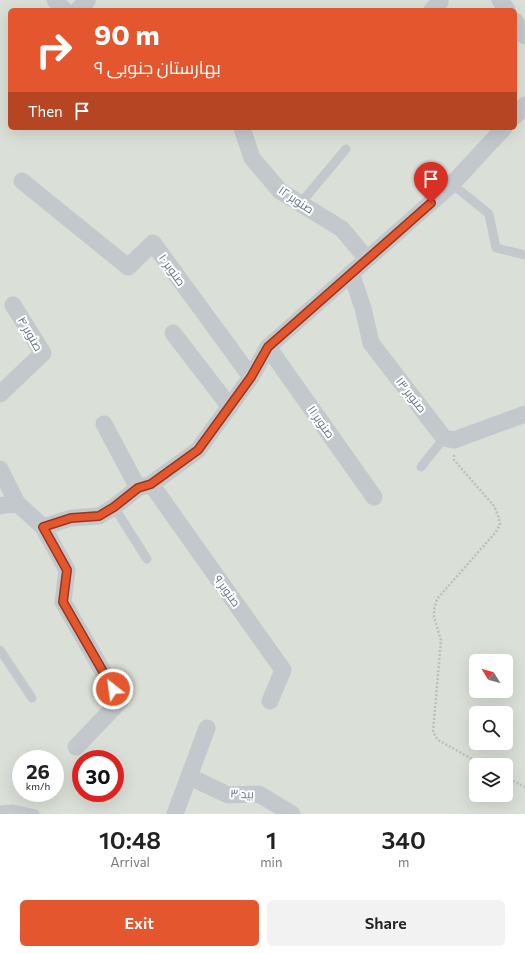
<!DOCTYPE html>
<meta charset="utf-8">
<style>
:root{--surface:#fff;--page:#f2f2f2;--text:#222;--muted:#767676;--accent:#e4572e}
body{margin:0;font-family:Commissioner,Cairo,sans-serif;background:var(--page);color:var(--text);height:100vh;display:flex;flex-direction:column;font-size:15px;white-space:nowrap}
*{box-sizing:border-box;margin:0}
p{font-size:13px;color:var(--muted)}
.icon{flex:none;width:22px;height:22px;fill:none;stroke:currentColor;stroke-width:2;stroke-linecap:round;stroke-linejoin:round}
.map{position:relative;height:814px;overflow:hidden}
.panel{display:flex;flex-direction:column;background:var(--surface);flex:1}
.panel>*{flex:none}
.guide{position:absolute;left:8px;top:8px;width:509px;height:122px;border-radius:6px;box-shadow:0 4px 16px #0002;background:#e4572e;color:#fff;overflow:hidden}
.needle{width:26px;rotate:307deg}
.buttons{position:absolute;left:469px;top:654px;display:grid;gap:8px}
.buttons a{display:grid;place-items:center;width:44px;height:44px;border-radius:6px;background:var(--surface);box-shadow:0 4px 16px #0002;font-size:20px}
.speed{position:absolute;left:12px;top:750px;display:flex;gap:8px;font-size:20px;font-weight:700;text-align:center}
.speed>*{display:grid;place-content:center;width:52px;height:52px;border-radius:50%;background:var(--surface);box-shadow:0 4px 16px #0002;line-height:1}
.speed small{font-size:10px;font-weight:400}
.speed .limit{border:6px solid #d22;background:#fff;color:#111}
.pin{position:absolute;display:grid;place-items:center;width:34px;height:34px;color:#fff;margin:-41px -17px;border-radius:50% 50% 50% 0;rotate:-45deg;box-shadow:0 0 4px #0007}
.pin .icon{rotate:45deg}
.me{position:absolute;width:44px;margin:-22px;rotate:330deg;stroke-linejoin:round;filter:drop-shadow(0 0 3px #0008)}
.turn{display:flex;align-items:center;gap:14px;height:84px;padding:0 20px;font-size:18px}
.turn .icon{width:52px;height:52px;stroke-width:2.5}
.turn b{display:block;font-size:28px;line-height:34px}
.then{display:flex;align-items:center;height:38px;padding:0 20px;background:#0003;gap:8px;font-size:15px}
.eta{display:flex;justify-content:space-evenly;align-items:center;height:68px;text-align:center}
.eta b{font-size:24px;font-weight:600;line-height:28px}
.primary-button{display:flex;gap:8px;margin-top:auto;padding:8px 20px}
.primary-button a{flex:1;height:46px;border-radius:6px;background:var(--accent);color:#fff;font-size:16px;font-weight:600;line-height:46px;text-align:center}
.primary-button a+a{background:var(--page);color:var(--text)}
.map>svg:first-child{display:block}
.green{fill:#dadfd7;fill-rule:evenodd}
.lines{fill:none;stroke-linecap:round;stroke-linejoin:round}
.path{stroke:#bbbfc2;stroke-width:2.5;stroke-dasharray:2 2;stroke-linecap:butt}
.service{stroke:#c3c8cc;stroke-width:9}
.minor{stroke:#c3c8cc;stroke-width:17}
.route-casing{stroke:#94391e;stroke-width:10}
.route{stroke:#e4572e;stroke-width:7}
.labels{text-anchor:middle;stroke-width:4;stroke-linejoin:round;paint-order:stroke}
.street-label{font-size:12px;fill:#657683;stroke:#fff}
</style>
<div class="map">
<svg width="525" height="814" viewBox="0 0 525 814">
<rect width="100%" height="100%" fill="#fafaf8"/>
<path class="green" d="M 0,0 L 525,0 L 525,814 L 0,814 ZM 10,10 L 515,10 L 515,128 L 10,128 ZM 476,661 L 506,661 L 506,691 L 476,691 ZM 476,713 L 506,713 L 506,743 L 476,743 ZM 21,759 L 55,759 L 55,793 L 21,793 ZM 81,759 L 115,759 L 115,793 L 81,793 ZM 476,765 L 506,765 L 506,795 L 476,795 Z"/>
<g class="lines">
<g class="path">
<path d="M 454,455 L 454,460 L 494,506 L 498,515 L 500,525 L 495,533 L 437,599 L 434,610 L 434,617 L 441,640 L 433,732 L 438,740 L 483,765"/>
<path d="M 506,777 L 525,787"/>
</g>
<g class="service">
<path d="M 452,184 L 489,214 L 496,248 L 525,255"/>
<path d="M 300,204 L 346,149"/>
<path d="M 421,467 L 444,438"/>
<path d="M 114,507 L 147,559"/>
<path d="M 0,650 L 32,698"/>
<path d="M 0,810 L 12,809 L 35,814"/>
</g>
<g class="minor">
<path d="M 55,0 L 64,10"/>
<path d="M 500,0 L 507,10"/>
<path d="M 78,10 L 87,1"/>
<path d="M 432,10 L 440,2 L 439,0"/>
<path d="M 515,21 L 525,36"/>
<path d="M 515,116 L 525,105"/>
<path d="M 242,128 L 252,158 L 280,191 L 342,229 L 367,259"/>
<path d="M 22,181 L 128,267 L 153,243 L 251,377"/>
<path d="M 351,273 L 363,308 L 371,343 L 444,438 L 454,440 L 525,414"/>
<path d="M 173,333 L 230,407"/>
<path d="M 268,347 L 374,497"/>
<path d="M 0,394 L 43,353 L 13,305"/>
<path d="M 104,424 L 138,488"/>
<path d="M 0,469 L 17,503"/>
<path d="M 151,484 L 283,670 L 270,701"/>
<path d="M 0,506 L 17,503 L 43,527 L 71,518 L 99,516 L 114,507 L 138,488 L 151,484 L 198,450 L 251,377 L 268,347 L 452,184 L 504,128"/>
<path d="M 43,527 L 67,570 L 63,602 L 120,701 L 76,747"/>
<path d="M 190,777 L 228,795 L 259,794 L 292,814"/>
<path d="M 175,814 L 207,728"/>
</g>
</g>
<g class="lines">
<defs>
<path id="route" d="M 113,689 L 63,602 L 67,570 L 43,527 L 71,518 L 99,516 L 114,507 L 138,488 L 151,484 L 198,450 L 251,377 L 268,347 L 431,203"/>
</defs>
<use href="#route" class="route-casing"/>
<use href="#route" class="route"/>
</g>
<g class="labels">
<g class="street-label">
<text transform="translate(296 200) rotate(34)" y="4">صنوبر ۱۲</text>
<text transform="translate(172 270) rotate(54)" y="4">صنوبر ۱۰</text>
<text transform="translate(30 334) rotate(60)" y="4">صنوبر ۴</text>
<text transform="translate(411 395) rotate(52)" y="4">صنوبر ۱۳</text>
<text transform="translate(321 422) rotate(55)" y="4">صنوبر ۱۱</text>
<text transform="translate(227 591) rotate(54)" y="4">صنوبر ۹</text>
<text transform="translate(242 794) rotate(2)" y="4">بید ۳</text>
</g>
</g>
</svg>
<div class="buttons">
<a><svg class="needle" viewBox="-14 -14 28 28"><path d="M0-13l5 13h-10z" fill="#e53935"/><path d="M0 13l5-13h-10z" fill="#767676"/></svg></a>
<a><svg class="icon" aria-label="search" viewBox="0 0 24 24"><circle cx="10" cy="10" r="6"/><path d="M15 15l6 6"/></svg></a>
<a><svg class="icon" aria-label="layers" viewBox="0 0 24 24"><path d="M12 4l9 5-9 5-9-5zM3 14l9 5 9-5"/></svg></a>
</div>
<div class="speed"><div>26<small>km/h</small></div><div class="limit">30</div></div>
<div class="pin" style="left:431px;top:203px;background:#d93025"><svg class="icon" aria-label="arrive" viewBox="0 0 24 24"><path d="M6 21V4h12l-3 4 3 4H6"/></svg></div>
<svg class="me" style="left:113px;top:689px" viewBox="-20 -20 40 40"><circle r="17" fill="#e4572e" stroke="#fff" stroke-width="3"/><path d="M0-11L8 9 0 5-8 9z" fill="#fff"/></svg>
<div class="guide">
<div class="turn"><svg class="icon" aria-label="right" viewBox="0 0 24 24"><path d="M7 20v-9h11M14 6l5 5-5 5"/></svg><div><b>90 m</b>بهارستان جنوبی ۹</div></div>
<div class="then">Then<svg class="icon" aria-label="arrive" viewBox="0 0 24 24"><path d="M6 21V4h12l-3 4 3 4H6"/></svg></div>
</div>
</div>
<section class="panel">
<div class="eta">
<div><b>10:48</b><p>Arrival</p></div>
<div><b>1</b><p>min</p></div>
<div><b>340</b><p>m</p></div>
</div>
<div class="primary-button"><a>Exit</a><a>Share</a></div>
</section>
